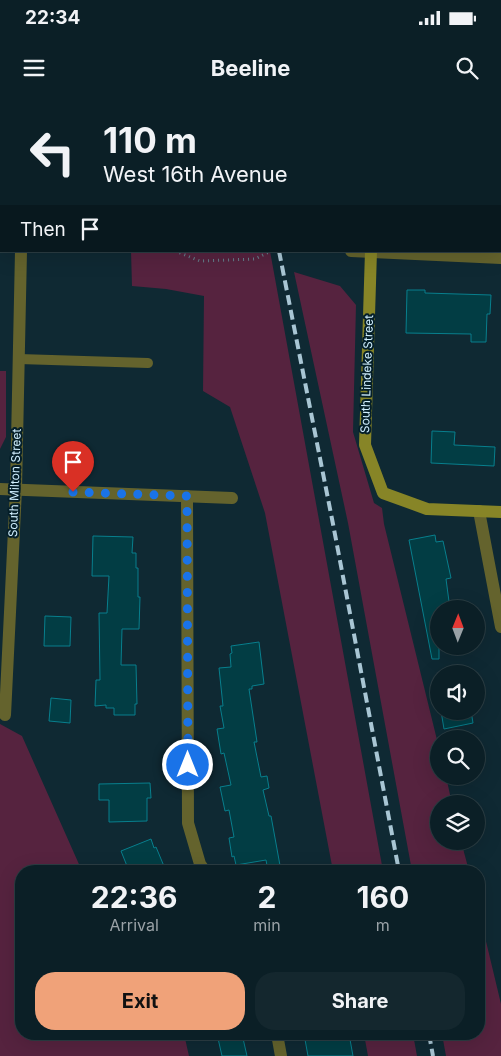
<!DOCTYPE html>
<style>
:root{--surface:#0b1f26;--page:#14272e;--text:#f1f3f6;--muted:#9aa2a7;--line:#2b3d43;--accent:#f0a279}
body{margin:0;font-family:Inter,sans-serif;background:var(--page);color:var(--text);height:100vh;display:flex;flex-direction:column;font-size:19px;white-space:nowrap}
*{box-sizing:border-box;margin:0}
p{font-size:16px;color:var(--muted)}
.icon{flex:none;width:28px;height:28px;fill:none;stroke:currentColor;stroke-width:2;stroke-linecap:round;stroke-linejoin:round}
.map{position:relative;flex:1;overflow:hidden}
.details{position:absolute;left:15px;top:765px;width:470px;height:175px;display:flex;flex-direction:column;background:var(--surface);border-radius:20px;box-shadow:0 5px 20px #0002,0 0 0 1px var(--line)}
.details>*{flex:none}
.banner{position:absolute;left:0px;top:0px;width:501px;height:152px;box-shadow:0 5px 20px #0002,0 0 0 1px var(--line);background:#0b1f26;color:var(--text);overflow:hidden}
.needle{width:32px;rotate:1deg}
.controls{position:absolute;left:430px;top:500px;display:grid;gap:10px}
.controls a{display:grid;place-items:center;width:55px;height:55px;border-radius:50%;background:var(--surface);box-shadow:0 5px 20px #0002,0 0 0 1px var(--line);font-size:25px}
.pin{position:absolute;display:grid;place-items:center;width:42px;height:42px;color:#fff;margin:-51px -21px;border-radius:50% 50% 50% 0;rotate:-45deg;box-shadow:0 0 5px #0007}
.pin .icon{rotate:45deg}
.me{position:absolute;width:55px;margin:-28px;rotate:0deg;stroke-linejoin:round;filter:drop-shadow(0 0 4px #0008)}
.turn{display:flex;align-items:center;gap:18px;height:105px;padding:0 20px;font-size:22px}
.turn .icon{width:65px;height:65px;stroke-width:2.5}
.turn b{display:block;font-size:35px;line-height:42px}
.then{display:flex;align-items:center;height:48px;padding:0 20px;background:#0003;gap:10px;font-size:19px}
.eta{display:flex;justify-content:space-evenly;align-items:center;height:85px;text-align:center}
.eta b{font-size:30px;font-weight:700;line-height:35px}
.action{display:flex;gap:10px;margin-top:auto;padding:10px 20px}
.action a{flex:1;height:58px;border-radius:20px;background:var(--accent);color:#111;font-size:20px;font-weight:700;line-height:58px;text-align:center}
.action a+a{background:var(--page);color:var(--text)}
.status{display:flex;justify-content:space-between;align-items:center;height:35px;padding:0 25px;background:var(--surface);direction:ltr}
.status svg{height:14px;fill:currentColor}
header{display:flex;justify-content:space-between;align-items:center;height:65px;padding:0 20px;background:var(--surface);font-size:22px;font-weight:700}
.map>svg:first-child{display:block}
.green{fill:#56233f}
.building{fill:#023d44;stroke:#087f8d}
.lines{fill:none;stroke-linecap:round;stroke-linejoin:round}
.path{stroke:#64808c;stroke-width:3;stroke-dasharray:1 4;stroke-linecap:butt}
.lane{stroke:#64632d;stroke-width:10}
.street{stroke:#64632d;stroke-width:12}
.secondary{stroke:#878527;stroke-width:12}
.rail{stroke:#a9c6d4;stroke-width:4;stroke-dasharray:10 5;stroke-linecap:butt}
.route{stroke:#1a73e8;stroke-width:9;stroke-dasharray:0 16.2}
.labels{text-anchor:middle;stroke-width:4;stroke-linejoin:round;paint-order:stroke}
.street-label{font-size:12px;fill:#d1effe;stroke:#051f29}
</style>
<div class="status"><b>22:34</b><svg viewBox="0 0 49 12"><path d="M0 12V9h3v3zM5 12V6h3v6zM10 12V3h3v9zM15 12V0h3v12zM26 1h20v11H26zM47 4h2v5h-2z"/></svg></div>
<header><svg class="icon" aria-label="menu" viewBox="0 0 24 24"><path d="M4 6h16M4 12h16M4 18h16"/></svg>Beeline<svg class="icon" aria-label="search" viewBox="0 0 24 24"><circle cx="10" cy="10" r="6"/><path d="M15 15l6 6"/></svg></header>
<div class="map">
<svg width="501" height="956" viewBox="0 0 501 956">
<rect width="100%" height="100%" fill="#0f2933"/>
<g class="green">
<path d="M 131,151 L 270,151 L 383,771 L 333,771 L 265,413 L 230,307 L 203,291 L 204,196 L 166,189 L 132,186 Z"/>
<path d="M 294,172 L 340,186 L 356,205 L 353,332 L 374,403 L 382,408 L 384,424 L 439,648 L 439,676 L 446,676 L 452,704 L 439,704 L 439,741 L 461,741 L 469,771 L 412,771 L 348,423 Z"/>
<path d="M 0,271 L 6,271 L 6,337 L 0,349 Z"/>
<path d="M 0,624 L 22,636 L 82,771 L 21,771 L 21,934 L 184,934 L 189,956 L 0,956 Z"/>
<path d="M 479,812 L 501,904 L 501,956 L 446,956 L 442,934 L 479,934 Z"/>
<path d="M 364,934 L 413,934 L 417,956 L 368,956 Z"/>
</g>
<g class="building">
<path d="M 407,190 L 425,190 L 425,193 L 491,195 L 490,214 L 487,214 L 486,242 L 471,242 L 471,234 L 406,233 Z"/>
<path d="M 432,331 L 455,332 L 454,345 L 495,347 L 494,366 L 431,363 Z"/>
<path d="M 435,435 L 436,442 L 443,441 L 451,478 L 446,479 L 450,509 L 439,509 L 439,559 L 432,559 L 409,440 Z"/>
<path d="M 93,436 L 133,437 L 132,453 L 136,453 L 136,468 L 138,468 L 138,497 L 140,497 L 139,529 L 122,529 L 121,565 L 136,565 L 137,604 L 135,604 L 135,615 L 114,615 L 114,608 L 106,608 L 106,605 L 95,606 L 96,580 L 100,580 L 99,513 L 107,513 L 109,476 L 92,476 Z"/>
<path d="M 45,516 L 71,517 L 70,546 L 44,546 Z"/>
<path d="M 259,542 L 264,584 L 252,586 L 252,589 L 249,589 L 257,642 L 254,642 L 261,677 L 267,676 L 269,688 L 263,690 L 269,716 L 271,716 L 281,771 L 268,771 L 266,760 L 236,765 L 234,756 L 232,757 L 229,738 L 234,737 L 229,710 L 225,711 L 220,687 L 231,685 L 224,653 L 221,654 L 217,629 L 224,628 L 220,606 L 223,606 L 219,568 L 231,567 L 230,554 L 232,553 L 231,546 Z"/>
<path d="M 51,598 L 71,600 L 70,623 L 49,621 Z"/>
<path d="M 441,611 L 471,611 L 473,623 L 444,629 Z"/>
<path d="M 150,683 L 151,698 L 147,698 L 147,721 L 109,722 L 109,700 L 99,700 L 99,684 Z"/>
<path d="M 151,739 L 154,748 L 156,747 L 166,771 L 129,771 L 121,751 Z"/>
<path d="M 217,934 L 242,934 L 247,956 L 222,956 Z"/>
<path d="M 304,934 L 349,934 L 353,956 L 308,956 Z"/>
</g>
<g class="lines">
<path class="path" d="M 175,151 L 200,161 L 255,159 L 271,151"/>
<path class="lane" d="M 19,259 L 148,263"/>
<g class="street">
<path d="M 24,1 L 24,0"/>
<path d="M 0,141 L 1,141"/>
<path d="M 351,151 L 501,158"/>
<path d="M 0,389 L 232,398"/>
<path d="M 187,396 L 188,723 L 200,764 L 205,771"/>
<path d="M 479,411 L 501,527"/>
<path d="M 5,615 L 16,389 L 21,151"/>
<path d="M 277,934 L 281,956"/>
</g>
<g class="secondary">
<path d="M 375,1 L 375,0"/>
<path d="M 371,151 L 365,345 L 383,393 L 427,409 L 501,412"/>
</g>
<g class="rail">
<path d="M 253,0 L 253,1"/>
<path d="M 279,151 L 333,424 L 399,771"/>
<path d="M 429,934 L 433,956"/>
</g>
</g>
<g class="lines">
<path class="route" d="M 73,392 L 187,396 L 188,665"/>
</g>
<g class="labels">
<g class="street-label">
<text transform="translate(367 274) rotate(-88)" y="4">South Lindeke Street</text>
<text transform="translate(15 383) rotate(-88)" y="4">South Milton Street</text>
</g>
</g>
</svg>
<div class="controls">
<a><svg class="needle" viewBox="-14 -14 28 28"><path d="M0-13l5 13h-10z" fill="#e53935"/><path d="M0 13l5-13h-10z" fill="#9aa2a7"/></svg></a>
<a><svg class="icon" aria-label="sound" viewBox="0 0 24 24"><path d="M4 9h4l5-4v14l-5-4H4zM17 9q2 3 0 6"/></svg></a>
<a><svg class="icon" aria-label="search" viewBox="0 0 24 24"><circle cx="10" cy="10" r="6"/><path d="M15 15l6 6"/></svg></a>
<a><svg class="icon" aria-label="layers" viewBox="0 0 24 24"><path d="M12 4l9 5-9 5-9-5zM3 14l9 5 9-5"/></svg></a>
</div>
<div class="pin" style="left:73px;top:392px;background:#d93025"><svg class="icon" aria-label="arrive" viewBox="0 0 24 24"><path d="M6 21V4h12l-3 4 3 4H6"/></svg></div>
<svg class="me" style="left:188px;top:665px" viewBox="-20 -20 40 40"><circle r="17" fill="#1a73e8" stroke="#fff" stroke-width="3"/><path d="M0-11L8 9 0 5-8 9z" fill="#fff"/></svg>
<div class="banner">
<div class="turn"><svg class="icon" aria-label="left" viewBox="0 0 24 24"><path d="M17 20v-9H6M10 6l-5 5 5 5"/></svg><div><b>110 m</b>West 16th Avenue</div></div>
<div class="then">Then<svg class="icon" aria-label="arrive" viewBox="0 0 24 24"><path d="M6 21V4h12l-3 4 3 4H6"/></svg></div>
</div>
<section class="details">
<div class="eta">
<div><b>22:36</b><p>Arrival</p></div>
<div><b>2</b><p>min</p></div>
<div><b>160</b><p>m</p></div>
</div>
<div class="action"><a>Exit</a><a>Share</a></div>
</section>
</div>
